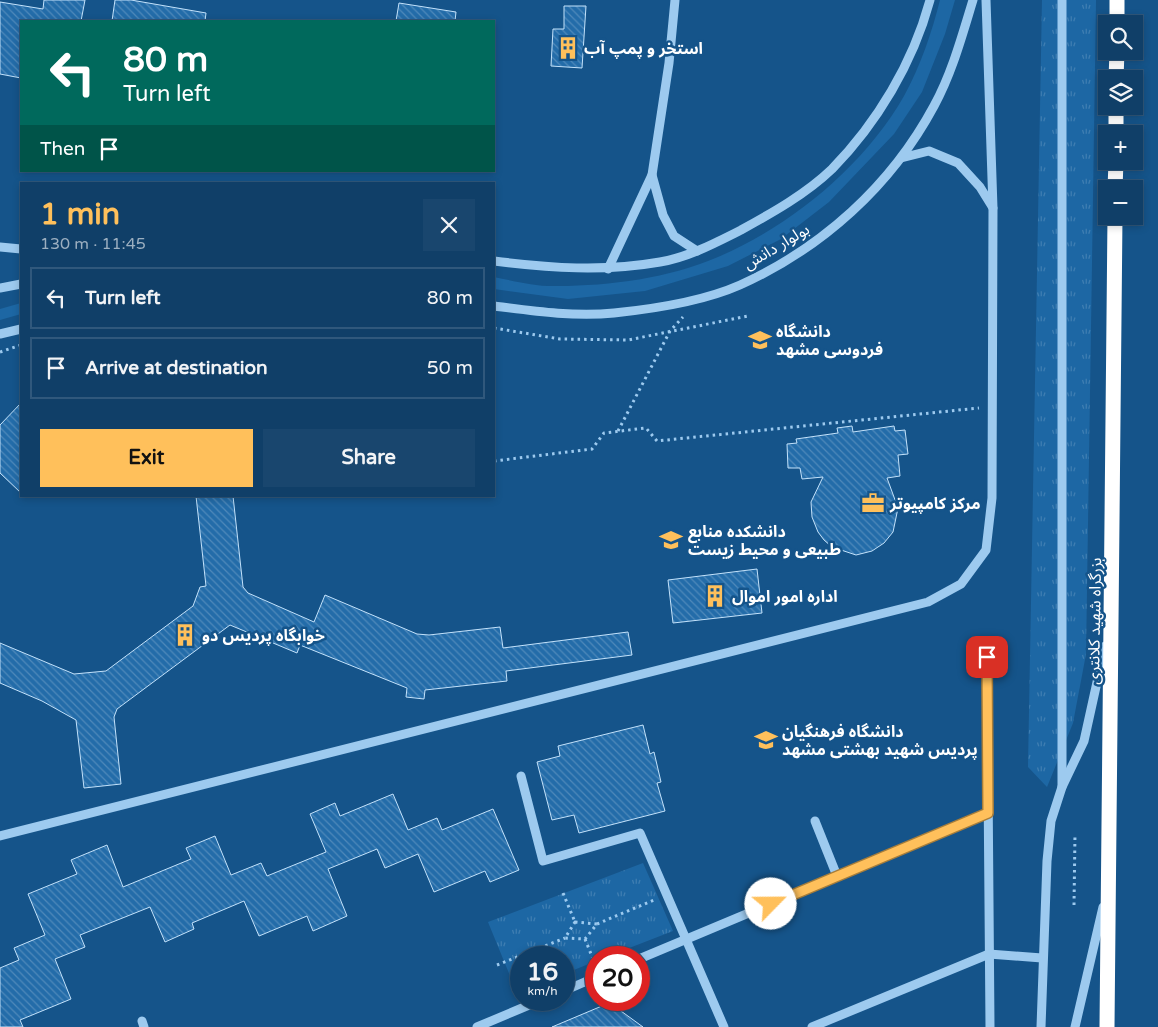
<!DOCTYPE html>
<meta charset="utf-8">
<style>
:root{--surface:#103f68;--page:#19466e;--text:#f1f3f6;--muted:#9cafc0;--line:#30587c;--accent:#ffc05b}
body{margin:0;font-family:"Varela Round","Noto Sans Arabic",sans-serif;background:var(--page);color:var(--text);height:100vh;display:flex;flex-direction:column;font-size:19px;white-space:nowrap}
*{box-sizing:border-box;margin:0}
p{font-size:16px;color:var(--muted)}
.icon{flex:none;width:28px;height:28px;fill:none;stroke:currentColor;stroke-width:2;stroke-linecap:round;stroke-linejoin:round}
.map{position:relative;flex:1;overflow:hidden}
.drawer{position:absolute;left:20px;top:182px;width:475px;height:315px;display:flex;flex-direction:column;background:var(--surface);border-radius:0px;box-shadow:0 2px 8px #0003,0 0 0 1px var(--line)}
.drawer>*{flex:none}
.guide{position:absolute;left:20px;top:20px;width:475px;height:152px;border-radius:0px;box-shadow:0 2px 8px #0003,0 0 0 1px var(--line);background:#00695c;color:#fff;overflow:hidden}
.fabs{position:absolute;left:1098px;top:15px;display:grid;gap:10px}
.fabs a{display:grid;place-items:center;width:45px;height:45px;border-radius:0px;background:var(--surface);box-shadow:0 2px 8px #0003,0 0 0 1px var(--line);font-size:25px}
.speed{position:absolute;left:510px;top:946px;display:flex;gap:10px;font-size:25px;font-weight:700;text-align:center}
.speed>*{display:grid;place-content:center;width:65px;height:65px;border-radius:50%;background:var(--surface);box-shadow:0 2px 8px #0003,0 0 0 1px var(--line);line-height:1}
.speed small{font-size:12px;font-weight:400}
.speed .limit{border:8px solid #d22;background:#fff;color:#111}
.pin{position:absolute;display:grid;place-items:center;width:42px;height:42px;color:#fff;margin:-21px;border-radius:10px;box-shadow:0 2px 8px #0006}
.me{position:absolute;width:55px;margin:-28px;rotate:67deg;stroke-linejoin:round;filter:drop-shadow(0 0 4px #0008)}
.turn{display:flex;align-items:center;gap:18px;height:105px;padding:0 20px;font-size:22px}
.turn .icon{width:65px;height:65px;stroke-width:2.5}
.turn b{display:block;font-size:35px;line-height:42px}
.then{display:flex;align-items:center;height:48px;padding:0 20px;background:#0003;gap:10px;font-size:19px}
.round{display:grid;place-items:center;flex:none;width:52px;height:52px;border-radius:0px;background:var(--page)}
.headline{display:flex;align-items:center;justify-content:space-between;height:85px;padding:0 20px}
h1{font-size:30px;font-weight:800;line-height:38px;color:var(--accent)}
.primary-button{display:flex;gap:10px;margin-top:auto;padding:10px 20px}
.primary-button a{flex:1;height:58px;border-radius:0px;background:var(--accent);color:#111;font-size:20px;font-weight:800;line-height:58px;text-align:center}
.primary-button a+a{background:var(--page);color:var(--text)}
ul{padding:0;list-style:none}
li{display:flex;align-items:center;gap:15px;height:62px;margin:0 10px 8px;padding:0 10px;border:2px solid var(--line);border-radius:0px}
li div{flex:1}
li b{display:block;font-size:19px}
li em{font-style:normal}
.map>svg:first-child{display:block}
.green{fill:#1d67a4}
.park{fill:url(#park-tufts)}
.building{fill:url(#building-back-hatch);stroke:#c3e2fb}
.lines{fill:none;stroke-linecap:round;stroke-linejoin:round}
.path{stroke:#9dcaef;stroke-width:3;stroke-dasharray:2.5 4;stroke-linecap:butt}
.minor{stroke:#9dcaef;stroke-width:9}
.highway{stroke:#fff;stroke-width:15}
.route-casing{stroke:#a67d3b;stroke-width:12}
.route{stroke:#ffc05b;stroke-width:9}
.labels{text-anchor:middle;stroke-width:5;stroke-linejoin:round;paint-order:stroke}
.poi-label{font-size:16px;font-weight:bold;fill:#fff;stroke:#15548a;text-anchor:start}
.street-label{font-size:16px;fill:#fff;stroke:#15548a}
</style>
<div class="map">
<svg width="1158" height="1027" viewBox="0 0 1158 1027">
<defs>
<pattern id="park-tufts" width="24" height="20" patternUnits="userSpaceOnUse" patternTransform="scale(1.25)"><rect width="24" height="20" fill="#1d67a4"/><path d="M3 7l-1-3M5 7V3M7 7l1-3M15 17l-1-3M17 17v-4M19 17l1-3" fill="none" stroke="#3f7eb2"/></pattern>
<pattern id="building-back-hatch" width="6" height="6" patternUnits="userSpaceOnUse" patternTransform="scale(1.25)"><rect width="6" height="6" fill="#236ca9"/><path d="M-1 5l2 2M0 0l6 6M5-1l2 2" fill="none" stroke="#4f89ba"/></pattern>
</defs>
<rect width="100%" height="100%" fill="#15548a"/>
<g class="green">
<path d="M 940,0 L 955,0 L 945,34 L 922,92 L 894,134 L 829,202 L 781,239 L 728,266 L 645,291 L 568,299 L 494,289 L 494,277 C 514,281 537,287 558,286 C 610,286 669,278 718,257 C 791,226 864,166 904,96 C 920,67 932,32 940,0 Z"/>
<path d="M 21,303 L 21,314 L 0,320 L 0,309 Z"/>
</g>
<g class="park">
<path d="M 1042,0 L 1096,0 L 1086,654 L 1073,723 L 1047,787 L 1028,767 Z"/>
<path d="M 643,863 L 673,931 L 606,957 L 596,958 L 596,961 L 564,974 L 564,958 L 521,958 L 521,991 L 517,993 L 488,922 Z"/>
</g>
<g class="building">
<path d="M 44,0 L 85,0 L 81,21 L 21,21 L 21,78 L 0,74 L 0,2 L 43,9 Z"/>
<path d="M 115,0 L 131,0 L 206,13 L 205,21 L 112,21 Z"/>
<path d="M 399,3 L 456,12 L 455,21 L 396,21 Z"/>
<path d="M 564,6 L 586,6 L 582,68 L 551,66 L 553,29 L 564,29 Z"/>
<path d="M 21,403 L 21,493 L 0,473 L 0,425 Z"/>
<path d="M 852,426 L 853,432 L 894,426 L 895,431 L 905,430 L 908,454 L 898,455 L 900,476 L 887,478 L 898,508 L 893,532 L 884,543 L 872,551 L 856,555 L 832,547 L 824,540 L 818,532 L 812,517 L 811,502 L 823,477 L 802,479 L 800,468 L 788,468 L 787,444 L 797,443 L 796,439 L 838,433 L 837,428 Z"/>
<path d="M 196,496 L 233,496 L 243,587 L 248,593 L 314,622 L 325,595 L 417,634 L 429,635 L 500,627 L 503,648 L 628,632 L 632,655 L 506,671 L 507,681 L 425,690 L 424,699 L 406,697 L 407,688 L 300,645 L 297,653 L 230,625 L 117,709 L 114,717 L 121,784 L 84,788 L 76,720 L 42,701 L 0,683 L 0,643 L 74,674 L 106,671 L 193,606 L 200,587 L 206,586 Z"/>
<path d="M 757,569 L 762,613 L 673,623 L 668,580 Z"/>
<path d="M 643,725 L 650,754 L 654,752 L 661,782 L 657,783 L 665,811 L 579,833 L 574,815 L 552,820 L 537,762 L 560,756 L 558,746 Z"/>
<path d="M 393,794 L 408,830 L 437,818 L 442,830 L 493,809 L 519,870 L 490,882 L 485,871 L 434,892 L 418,854 L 385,868 L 377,849 L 328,869 L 347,916 L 313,931 L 307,916 L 259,936 L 244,901 L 192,923 L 194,929 L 165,942 L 150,907 L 80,935 L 85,947 L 55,959 L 71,999 L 20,1020 L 23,1027 L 0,1027 L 0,968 L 19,960 L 14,948 L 45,935 L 28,894 L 77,874 L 71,860 L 107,845 L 123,887 L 191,859 L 186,848 L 215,836 L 231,875 L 261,863 L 267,876 L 326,852 L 310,814 L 335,803 L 340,816 Z"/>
<path d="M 609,1003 L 623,1008 L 621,1011 L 643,1027 L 552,1027 Z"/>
</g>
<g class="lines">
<g class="path">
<path d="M 494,328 L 560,339 L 628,340 L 748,316"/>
<path d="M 0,352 L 21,345"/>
<path d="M 618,431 L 670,331 L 683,317"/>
<path d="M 494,461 L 592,449 L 604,433 L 646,428 L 657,441 L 979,408"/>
<path d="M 563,893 L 575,922"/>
<path d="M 1074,905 L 1075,834"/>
<path d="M 575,922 L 597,924 L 585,939 L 565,938 Z"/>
<path d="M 597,924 L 654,900"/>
<path d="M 585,939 L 595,964"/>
<path d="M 497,965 L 565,938"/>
</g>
<g class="minor">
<path d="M 1062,0 L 1062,787"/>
<path d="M 901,158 L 929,151 L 958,163 L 980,187 L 993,208"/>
<path d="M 652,175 L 663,215 L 674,236 L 697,251"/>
<path d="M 0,247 L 21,249"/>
<path d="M 494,261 C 550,268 603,272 660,262 C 689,257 715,243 741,230 C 772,213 806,194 832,169 C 877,123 913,63 930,0"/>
<path d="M 608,269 L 652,175 L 669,63 L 675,0"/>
<path d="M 0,288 L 21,284"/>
<path d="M 494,306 C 533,311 574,317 614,313 C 653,309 704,301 740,285 C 822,248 891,186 934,106 C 952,73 962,36 973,0"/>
<path d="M 0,334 L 21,329"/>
<path d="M 987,657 L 990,1027"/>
<path d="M 521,776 L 543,861 L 640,833 L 724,1027"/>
<path d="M 815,821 L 837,876"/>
<path d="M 0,836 L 928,602 L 961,584 L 986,550 L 992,498 L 993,208 L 986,0"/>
<path d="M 639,959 L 988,813"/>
<path d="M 564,991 L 596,977"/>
<path d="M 142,1021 L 144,1027"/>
<path d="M 477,1027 L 541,1000"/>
<path d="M 812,1027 L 989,954 L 1042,958"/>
<path d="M 1041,1027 L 1047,861 L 1051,821 L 1062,787 L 1084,741 L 1105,646"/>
<path d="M 1075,1027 L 1103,907"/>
</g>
<g class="highway">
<path d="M 1117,24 L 1117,0"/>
<path d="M 1116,79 L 1117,51"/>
<path d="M 1116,134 L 1116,106"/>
<path d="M 1115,189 L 1116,161"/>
<path d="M 1107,1027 L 1115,216"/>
</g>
</g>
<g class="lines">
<defs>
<path id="route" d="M 771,904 L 988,813 L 987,657"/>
</defs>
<use href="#route" class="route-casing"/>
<use href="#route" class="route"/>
</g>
<defs>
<symbol id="building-bare" viewBox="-9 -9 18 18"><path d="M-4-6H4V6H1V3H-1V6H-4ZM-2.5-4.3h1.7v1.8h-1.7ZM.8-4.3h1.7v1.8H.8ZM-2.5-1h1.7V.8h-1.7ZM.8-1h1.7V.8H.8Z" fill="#ffc05b" stroke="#15548a" stroke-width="2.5" paint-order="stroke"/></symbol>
<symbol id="university-bare" viewBox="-9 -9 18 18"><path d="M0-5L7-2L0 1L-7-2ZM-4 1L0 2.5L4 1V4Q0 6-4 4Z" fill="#ffc05b" stroke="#15548a" stroke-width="2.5" paint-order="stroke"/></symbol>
<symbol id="office-bare" viewBox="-9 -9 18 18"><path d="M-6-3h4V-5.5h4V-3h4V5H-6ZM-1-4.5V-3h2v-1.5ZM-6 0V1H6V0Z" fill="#ffc05b" stroke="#15548a" stroke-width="2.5" paint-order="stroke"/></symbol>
</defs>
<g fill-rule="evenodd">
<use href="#building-bare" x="552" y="32" width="32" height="32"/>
<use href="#university-bare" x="744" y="324" width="32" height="32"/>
<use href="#office-bare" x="857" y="487" width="32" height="32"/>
<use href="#university-bare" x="655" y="524" width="32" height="32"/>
<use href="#building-bare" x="699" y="580" width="32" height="32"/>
<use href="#building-bare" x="169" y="619" width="32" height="32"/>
<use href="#university-bare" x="750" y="724" width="32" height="32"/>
</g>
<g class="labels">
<g class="poi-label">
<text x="584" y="54">استخر و پمپ آب</text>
<text x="776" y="337">دانشگاه<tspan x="776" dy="18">فردوسی مشهد</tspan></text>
<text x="890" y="509">مرکز کامپیوتر</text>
<text x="688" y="537">دانشکده منابع<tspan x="688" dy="18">طبیعی و محیط زیست</tspan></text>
<text x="732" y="602">اداره امور اموال</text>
<text x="202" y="641">خوابگاه پردیس دو</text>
<text x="782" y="737">دانشگاه فرهنگیان<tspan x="782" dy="18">پردیس شهید بهشتی مشهد</tspan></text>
</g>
<g class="street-label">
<text transform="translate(776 246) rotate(-31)" y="6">بولوار دانش</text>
<text transform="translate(1094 621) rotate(-89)" y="6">بزرگراه شهید کلانتری</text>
</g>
</g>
</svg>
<div class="fabs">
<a><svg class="icon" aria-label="search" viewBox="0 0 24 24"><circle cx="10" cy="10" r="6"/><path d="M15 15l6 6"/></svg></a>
<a><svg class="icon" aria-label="layers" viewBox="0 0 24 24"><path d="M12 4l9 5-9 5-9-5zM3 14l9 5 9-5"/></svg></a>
<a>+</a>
<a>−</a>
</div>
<div class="speed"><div>16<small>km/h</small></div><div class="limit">20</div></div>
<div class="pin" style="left:987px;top:657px;background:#d93025"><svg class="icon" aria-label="arrive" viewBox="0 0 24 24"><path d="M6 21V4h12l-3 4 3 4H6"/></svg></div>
<svg class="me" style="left:771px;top:904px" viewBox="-20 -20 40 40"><circle r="19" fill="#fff"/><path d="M0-13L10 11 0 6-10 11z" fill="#ffc05b"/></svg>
<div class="guide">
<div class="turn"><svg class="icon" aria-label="left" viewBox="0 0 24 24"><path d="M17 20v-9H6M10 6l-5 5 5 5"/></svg><div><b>80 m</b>Turn left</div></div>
<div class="then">Then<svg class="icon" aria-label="arrive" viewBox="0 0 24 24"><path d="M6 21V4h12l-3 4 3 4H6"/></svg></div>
</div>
<section class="drawer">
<div class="headline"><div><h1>1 min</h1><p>130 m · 11:45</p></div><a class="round"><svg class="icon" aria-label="close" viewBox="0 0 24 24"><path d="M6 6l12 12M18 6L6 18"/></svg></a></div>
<ul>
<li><svg class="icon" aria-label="left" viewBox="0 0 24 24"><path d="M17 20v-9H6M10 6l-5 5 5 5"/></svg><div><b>Turn left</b></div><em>80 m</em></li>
<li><svg class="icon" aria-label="arrive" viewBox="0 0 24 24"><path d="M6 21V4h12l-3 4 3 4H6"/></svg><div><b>Arrive at destination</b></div><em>50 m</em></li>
</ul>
<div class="primary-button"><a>Exit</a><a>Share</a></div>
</section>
</div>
